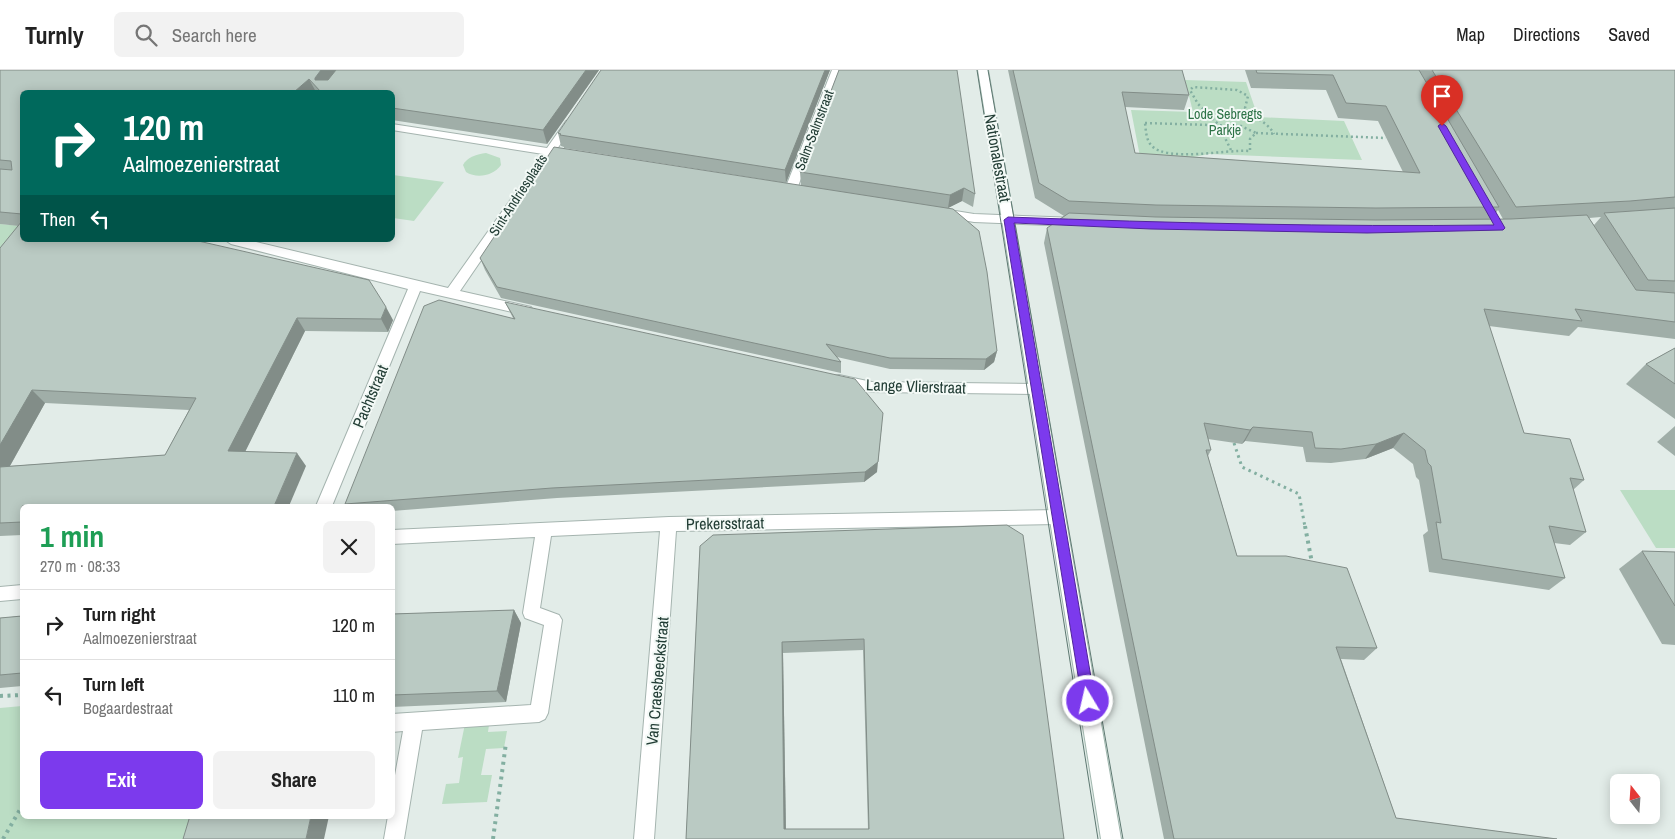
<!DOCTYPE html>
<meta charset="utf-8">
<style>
:root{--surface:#fff;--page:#f2f2f2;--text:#222;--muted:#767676;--line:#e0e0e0;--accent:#7c3aed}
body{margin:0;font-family:"Archivo Narrow",sans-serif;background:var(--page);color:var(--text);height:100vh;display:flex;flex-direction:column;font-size:19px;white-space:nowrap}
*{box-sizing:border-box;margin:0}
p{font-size:16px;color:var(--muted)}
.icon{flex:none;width:28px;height:28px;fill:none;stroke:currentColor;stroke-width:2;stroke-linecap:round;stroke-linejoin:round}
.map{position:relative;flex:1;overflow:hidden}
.details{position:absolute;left:20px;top:434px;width:375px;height:315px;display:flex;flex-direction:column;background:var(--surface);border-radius:8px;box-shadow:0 2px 12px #0003}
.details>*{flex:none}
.guide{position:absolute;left:20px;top:20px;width:375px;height:152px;border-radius:8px;box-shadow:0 2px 12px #0003;background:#00695c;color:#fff;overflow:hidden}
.needle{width:32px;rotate:343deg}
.controls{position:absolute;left:1610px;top:704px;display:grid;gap:10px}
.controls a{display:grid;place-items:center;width:50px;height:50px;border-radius:8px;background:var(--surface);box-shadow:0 2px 12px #0003;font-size:25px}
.pin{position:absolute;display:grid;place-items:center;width:42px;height:42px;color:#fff;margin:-51px -21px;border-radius:50% 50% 50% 0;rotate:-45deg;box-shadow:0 0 5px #0007}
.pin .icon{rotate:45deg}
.me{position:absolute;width:55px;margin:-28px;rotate:351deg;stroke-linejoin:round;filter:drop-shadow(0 0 4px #0008)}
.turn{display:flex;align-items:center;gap:18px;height:105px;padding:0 20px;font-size:22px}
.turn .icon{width:65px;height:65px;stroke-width:2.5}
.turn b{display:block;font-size:35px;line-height:42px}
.then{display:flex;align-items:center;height:48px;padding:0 20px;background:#0003;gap:10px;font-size:19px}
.round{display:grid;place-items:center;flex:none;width:52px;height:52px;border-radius:8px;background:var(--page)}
.head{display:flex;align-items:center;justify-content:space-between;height:85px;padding:0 20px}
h1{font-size:30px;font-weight:700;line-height:38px;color:#1e9e55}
.button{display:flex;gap:10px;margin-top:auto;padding:10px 20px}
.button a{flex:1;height:58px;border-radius:8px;background:var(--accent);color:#fff;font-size:20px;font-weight:700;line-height:58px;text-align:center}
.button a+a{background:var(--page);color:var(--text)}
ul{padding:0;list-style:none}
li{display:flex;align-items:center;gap:15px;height:70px;padding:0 20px;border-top:1px solid var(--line)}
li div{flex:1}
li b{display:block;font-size:19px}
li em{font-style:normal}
header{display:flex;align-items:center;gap:30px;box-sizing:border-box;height:70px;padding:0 25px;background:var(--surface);border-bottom:1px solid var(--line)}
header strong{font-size:24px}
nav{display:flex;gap:28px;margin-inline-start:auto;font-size:18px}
.search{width:350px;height:45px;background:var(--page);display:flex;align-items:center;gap:12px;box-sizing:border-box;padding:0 18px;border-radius:8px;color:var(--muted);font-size:19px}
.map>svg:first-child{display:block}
.green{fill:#bbddc4}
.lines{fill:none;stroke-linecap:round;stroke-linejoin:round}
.street-casing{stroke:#a5b4af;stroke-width:2}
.secondary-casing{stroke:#a1b8af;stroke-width:2}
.path-far2{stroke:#83afa1;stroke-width:2.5;stroke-dasharray:2 3;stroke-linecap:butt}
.path-far1{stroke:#83afa1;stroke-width:3;stroke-dasharray:2.5 4;stroke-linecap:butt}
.path{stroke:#83afa1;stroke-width:4;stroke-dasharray:3 4.5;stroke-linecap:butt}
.street{fill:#fff;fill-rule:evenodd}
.secondary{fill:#fff;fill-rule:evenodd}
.tram{stroke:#5d7871;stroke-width:1}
.wall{fill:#a0aea8;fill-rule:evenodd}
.shaded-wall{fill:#828d88}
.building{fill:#bacac3;stroke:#828d88;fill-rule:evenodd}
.route{fill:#7c3aed;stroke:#51269a}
.labels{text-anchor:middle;stroke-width:4;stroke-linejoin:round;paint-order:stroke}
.far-park-label{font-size:14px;fill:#2d7347;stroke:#f3f9f6}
.far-street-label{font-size:14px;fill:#223d35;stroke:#f3f9f6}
.street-label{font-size:16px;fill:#223d35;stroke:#f3f9f6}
</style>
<header>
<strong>Turnly</strong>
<div class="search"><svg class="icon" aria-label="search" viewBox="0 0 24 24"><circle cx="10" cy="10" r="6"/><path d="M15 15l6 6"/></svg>Search here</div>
<nav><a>Map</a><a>Directions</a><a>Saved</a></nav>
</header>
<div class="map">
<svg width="1675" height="769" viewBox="0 0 1675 769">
<rect width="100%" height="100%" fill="#e2ece8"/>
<g class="green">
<path d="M 1185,10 L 1246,12 L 1258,47 L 1344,51 L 1362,90 L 1209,84 L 1142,97 L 1131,40 L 1193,42 Z"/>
<path d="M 486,83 L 500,88 L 501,95 C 493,106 477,109 466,102 L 463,95 C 467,87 477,84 486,83 Z"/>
<path d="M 392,105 L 393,105 L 444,112 L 414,151 L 393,148 Z"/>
<path d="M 0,154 L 22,156 L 22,170 L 0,206 Z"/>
<path d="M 1620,420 L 1675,420 L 1675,478 L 1656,478 Z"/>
<path d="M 22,636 L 22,746 L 198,746 L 191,769 L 0,769 L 0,638 Z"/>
<path d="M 490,648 L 488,662 L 507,661 L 504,678 L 486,679 L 481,705 L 492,705 L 487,732 L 442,734 L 446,714 L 459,713 L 463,687 L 458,688 L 466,649 Z"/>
</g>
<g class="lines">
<defs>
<g id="street">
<path d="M 832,0 L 842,0 L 797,119 L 791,123 L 787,122 L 785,119 Z"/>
<path d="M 570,50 L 575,53 L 557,79 L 576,83 L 578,85 L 572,88 L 553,85 L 460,221 L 531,237 L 533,240 L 531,243 L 526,245 L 420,221 L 332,436 L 316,436 L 408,219 L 231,174 L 225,170 L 248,170 L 448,218 L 543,84 L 392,60 L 392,54 L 547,78 L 566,51 Z"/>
<path d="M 943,139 L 974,144 L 1077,148 L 1083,152 L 1077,156 L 974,152 L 939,146 L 937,143 L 939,140 Z"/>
<path d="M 839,305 L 872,312 L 1036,314 L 1041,315 L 1043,319 L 1041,323 L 1036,324 L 872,322 L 834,314 L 832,310 L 834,306 Z"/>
<path d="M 1057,440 L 1063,442 L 1065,447 L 1063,452 L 1057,454 L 676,461 L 654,769 L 634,769 L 660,461 L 551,466 L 540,538 L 559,545 L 562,550 L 548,643 L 545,649 L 539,652 L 422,660 L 404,769 L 384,769 L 388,746 L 392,746 L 392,722 L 403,661 L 392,662 L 392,644 L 531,635 L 544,555 L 525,548 L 523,543 L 535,467 L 392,474 L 392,460 L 669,447 Z"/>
<path d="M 22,515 L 22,529 L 0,531 L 0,517 Z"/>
</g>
<path id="secondary" d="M 978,0 L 988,0 L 1121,769 L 1101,769 Z"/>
</defs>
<use href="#street" class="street-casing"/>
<use href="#secondary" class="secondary-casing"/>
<g class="path-far2">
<path d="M 1145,53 L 1241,56 L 1256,63 L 1250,69 L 1250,81 C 1226,79 1166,93 1151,75 C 1146,69 1146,61 1145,53 Z"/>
<path d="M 1256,63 L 1386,68"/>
<path d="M 1231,80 L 1218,54 L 1198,34 L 1190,20 L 1193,17 L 1237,20 L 1248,26 L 1245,38 C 1254,49 1267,51 1274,64"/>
</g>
<path class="path-far1" d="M 1234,373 L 1242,397 L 1299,424 L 1305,457"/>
<g class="path">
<path d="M 1305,456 L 1312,493"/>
<path d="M 0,626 L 22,625"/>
<path d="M 3,769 L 22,736"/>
<path d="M 493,769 L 506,673"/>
</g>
<use href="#street" class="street"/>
<use href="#secondary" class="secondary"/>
<g class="tram">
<path d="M 977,0 L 1098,769"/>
<path d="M 988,0 L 1123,769"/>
</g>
</g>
<g class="wall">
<path d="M 0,0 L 599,0 L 547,74 L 392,50 L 392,22 L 22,22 L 22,170 L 393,250 L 388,262 L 305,261 L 245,382 L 306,396 L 22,436 L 22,465 L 0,466 L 0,178 L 19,156 L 0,154 ZM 45,333 L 189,340 L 165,385 L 10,396 Z"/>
<path d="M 830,0 L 786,113 L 564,78 L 564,77 L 561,76 L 558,63 Z"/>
<path d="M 839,0 L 975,124 L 973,137 L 962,131 L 948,138 L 997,281 L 994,292 L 984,300 L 890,299 L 837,287 L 841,292 L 841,303 L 501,228 L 485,200 L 480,188 L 801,115 L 800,102 Z"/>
<path d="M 1008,0 L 1182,0 L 1189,25 L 1184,40 L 1125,37 L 1135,83 L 1403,102 L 1378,51 L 1338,48 L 1326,20 L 1251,18 L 1245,0 L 1675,0 L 1675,269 L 1578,257 L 1569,266 L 1489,256 L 1524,363 L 1584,410 L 1573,420 L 1586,462 L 1570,475 L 1554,473 L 1565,508 L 1549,520 L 1429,502 L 1423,465 L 1428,461 L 1419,410 L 1416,407 L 1413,394 L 1393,378 L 1365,389 L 1331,393 L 1306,392 L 1303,377 L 1245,371 L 1242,374 L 1208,369 L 1211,380 L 1208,386 L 1237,486 L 1377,578 L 1364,590 L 1341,589 L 1396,748 L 1557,769 L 1164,769 L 1044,173 L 1047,158 L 1064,146 L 1035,128 ZM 1498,140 L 1503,149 L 1491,149 ZM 1601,147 L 1594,155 L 1589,148 Z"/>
<path d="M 505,232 L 877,402 L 864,412 L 557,428 L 392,441 L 392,436 L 347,436 L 345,434 L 513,248 Z"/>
<path d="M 1675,278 L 1675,349 L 1626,314 L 1646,294 Z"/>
<path d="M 1675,356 L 1675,386 L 1657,372 Z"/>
<path d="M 1007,455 L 1064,769 L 686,769 L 700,476 ZM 863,580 L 868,759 L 786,759 L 783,583 Z"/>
<path d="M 1642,481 L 1675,482 L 1675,575 L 1662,574 L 1619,499 Z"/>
<path d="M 514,540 L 521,553 L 506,632 L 392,637 L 392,544 Z"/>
<path d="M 22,546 L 22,616 L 0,618 L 0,548 Z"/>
</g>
<g class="shaded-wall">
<path d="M 321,0 L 337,0 L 321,21 L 315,10 L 315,8 Z"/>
<path d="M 586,0 L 599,0 L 547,74 L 543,60 Z"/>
<path d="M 825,0 L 830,0 L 786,113 L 785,100 Z"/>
<path d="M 309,9 L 316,22 L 294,22 Z"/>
<path d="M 964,118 L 962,131 L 948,138 L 950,125 Z"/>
<path d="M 386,237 L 393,250 L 388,262 L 381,249 Z"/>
<path d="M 297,248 L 305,261 L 239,394 L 228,381 Z"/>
<path d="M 997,281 L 994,292 L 984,300 L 986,289 Z"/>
<path d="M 32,320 L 45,333 L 2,410 L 0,409 L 0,375 Z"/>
<path d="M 882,353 L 877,402 L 864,412 L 865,402 Z"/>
<path d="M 1253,357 L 1245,371 L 1242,374 L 1250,360 Z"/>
<path d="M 1404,363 L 1393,378 L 1365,389 L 1376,374 Z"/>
<path d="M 297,383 L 306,396 L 289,436 L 274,436 Z"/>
<path d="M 514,540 L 521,553 L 506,632 L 497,621 Z"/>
<path d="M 782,572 L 783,583 L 786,767 L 784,759 Z"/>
<path d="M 311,746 L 329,746 L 324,769 L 306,769 Z"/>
</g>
<g class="building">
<path d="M 0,0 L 321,0 L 315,8 L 315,10 L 328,10 L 336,0 L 586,0 L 543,60 L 392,38 L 392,22 L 321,22 L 309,9 L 294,22 L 22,22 L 22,144 L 0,142 L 0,99 L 12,100 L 11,91 L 0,90 Z"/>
<path d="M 601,0 L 825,0 L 785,100 L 560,65 L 561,64 L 558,63 Z"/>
<path d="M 839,0 L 957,0 L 975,124 L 964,118 L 950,125 L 800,102 Z"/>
<path d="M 1013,0 L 1182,0 L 1189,25 L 1122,22 L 1135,83 L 1420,103 L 1386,36 L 1346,33 L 1333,5 L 1257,3 L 1256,0 L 1419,0 L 1499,137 L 1376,138 L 1156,135 L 1069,131 L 1039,113 Z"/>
<path d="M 1432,0 L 1675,0 L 1675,127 L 1630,131 L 1516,137 Z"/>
<path d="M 554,77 L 953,139 L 979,161 L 987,202 L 997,281 L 986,289 L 890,288 L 826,274 L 841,292 L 497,217 L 480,188 Z"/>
<path d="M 1675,138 L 1675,211 L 1648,210 L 1604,143 Z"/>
<path d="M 1069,143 L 1156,147 L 1376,150 L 1511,149 L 1587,145 L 1636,220 L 1675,223 L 1675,252 L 1575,239 L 1582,251 L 1484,239 L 1524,363 L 1570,369 L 1584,410 L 1570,408 L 1586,462 L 1549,456 L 1565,508 L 1442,489 L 1436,452 L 1441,453 L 1431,396 L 1428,393 L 1425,380 L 1404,363 L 1376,374 L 1341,379 L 1315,378 L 1312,362 L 1253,357 L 1250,360 L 1204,353 L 1211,380 L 1206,380 L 1237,486 L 1286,486 L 1347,498 L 1377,578 L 1336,577 L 1396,748 L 1557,769 L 1174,769 L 1047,158 Z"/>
<path d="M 22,151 L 22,170 L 194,170 L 369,210 L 386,237 L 381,249 L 297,248 L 228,381 L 297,383 L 274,436 L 22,436 L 22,452 L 0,453 L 0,397 L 165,385 L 196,328 L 32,320 L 0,375 L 0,178 Z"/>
<path d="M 439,230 L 515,249 L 505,232 L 855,309 L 883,343 L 878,392 L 865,402 L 552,418 L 345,434 L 424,236 Z"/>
<path d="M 1675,278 L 1675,314 L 1646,294 Z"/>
<path d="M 1007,455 L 1023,465 L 1064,769 L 686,769 L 700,476 L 713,465 ZM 864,569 L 869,759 L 784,759 L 782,572 Z"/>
<path d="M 1642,481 L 1675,482 L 1675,536 Z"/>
<path d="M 514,540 L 497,621 L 392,625 L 392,544 Z"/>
<path d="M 22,546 L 22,603 L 0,605 L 0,548 Z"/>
<path d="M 190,746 L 311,746 L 306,769 L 183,769 Z"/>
</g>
<path class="route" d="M 1442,53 L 1446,56 L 1505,158 L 1503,160 L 1367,163 L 1151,159 L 1014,153 L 1095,631 L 1093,636 L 1088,638 L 1083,636 L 1004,150 L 1008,147 C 1170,153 1332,157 1494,155 L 1438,56 Z"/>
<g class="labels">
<g class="far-park-label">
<text x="1225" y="49">Lode Sebregts<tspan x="1225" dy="16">Parkje</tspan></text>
</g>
<g class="far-street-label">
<text transform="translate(814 60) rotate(-69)" y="5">Salm-Salmstraat</text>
<text transform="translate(518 125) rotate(-57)" y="5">Sint-Andriesplaats</text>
</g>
<g class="street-label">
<text transform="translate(998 88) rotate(80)" y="6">Nationalestraat</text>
<text transform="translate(916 316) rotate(2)" y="6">Lange Vlierstraat</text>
<text transform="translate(370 326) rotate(-67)" y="6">Pachtstraat</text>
<text transform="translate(725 453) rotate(-1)" y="6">Prekersstraat</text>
<text transform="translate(657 611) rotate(-85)" y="6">Van Craesbeeckstraat</text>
</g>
</g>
</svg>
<div class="controls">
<a><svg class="needle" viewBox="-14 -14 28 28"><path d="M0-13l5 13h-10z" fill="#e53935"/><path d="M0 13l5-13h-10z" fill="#767676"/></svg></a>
</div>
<div class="pin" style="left:1442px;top:56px;background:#d93025"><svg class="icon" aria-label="arrive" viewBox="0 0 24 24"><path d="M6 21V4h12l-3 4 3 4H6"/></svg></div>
<svg class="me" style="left:1088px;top:631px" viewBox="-20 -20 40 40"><circle r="17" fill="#7c3aed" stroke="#fff" stroke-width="3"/><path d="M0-11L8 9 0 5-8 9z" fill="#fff"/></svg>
<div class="guide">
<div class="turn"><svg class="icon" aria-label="right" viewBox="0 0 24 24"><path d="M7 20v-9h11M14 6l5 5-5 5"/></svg><div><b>120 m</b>Aalmoezenierstraat</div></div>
<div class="then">Then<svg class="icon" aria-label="left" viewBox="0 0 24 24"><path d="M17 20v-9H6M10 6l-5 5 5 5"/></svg></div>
</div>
<section class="details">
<div class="head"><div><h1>1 min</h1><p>270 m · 08:33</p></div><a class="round"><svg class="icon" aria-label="close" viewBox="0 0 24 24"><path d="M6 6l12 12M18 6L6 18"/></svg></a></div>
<ul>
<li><svg class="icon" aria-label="right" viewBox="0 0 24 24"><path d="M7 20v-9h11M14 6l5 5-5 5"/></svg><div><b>Turn right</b><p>Aalmoezenierstraat</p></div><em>120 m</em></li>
<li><svg class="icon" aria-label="left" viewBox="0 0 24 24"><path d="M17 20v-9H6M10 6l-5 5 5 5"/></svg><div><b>Turn left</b><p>Bogaardestraat</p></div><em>110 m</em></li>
</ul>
<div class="button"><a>Exit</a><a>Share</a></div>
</section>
</div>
